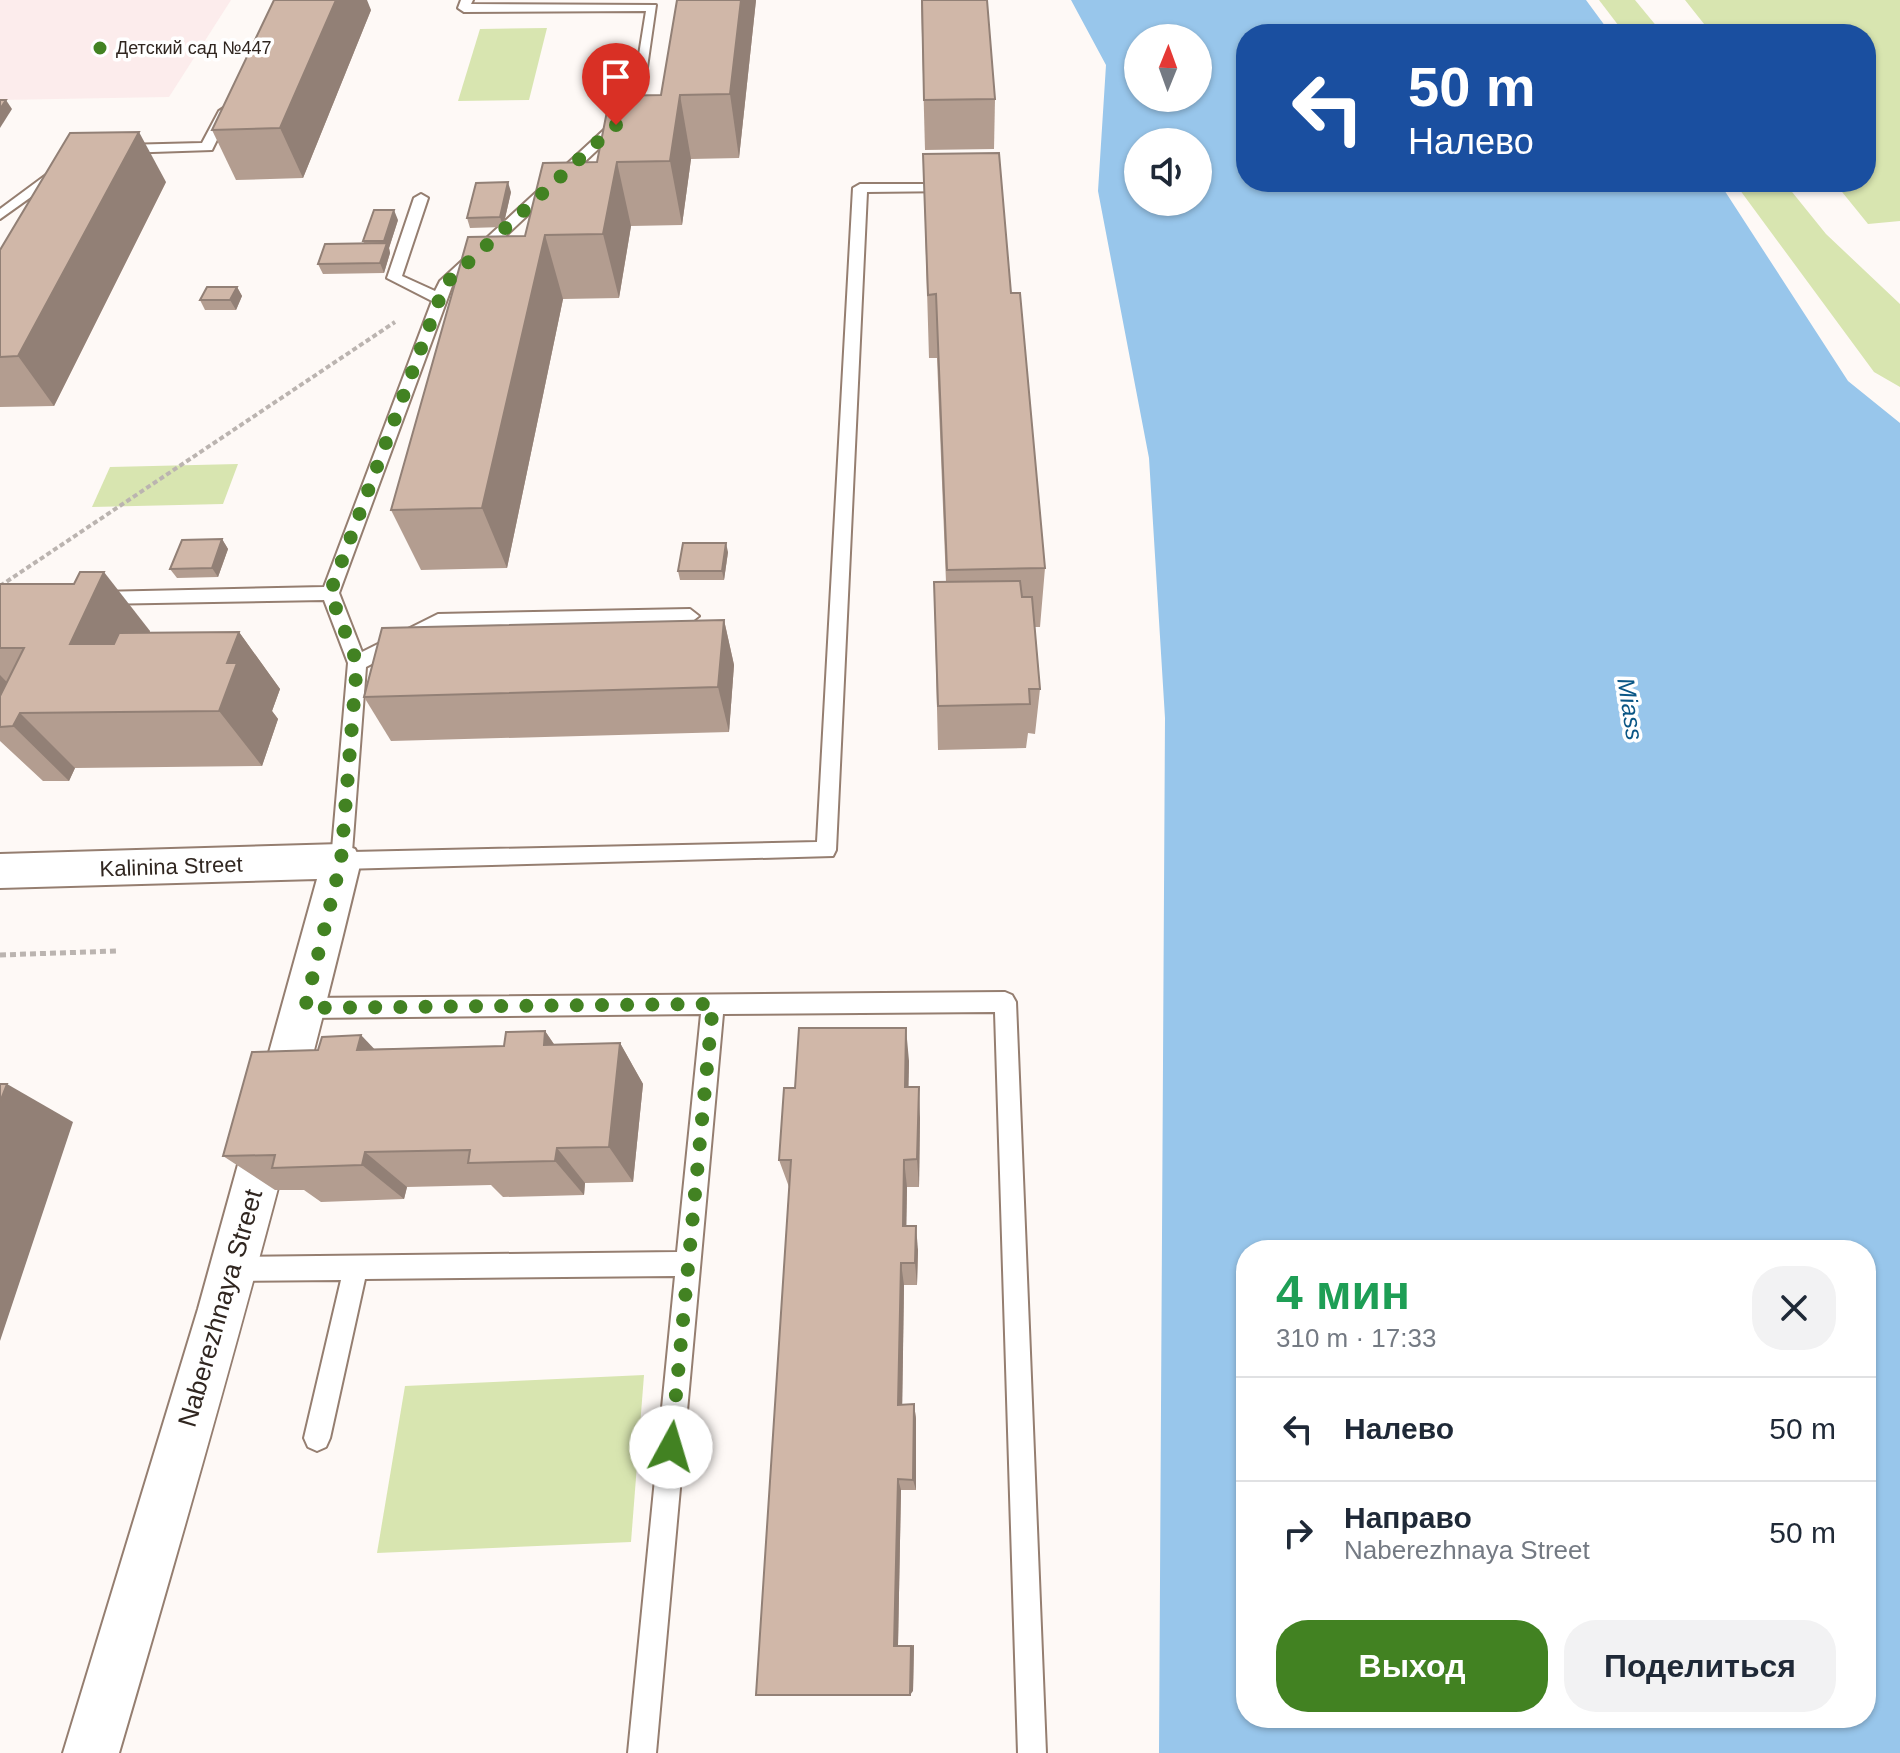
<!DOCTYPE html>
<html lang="ru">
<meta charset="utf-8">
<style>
:root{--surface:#fff;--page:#f2f2f3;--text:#1f2937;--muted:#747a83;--line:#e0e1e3;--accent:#428222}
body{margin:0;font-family:Helvetica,sans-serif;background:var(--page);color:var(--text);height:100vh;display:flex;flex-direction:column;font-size:30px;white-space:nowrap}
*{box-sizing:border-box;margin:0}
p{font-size:26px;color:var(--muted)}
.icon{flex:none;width:44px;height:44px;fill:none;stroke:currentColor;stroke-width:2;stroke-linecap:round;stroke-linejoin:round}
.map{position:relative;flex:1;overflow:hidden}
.sheet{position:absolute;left:1236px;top:1240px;width:640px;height:488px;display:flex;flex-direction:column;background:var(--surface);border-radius:32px;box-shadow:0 2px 6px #0004}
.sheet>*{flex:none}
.guide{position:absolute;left:1236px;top:24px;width:640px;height:168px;border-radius:32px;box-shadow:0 2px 6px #0004;background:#1a4fa0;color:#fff;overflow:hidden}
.needle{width:52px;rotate:1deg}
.controls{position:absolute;left:1124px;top:24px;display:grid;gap:16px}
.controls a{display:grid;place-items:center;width:88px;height:88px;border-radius:50%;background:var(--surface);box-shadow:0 2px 6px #0004;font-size:40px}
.pin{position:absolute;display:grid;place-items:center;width:68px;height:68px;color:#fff;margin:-82px -34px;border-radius:50% 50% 50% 0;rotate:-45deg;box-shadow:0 0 8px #0007}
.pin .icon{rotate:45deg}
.me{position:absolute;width:88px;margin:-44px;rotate:6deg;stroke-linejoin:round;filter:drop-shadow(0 0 6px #0008)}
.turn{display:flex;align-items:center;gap:28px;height:168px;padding:0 40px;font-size:36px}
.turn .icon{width:104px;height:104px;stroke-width:2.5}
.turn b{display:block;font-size:56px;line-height:68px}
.round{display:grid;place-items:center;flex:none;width:84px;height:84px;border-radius:32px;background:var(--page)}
.head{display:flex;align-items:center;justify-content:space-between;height:136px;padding:0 40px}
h1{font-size:48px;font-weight:600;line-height:60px;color:#1e9e55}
.action{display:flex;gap:16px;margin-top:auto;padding:16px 40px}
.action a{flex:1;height:92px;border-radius:32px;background:var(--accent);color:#fff;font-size:32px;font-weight:600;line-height:92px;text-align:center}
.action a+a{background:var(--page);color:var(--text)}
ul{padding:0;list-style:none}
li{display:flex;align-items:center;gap:24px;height:104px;padding:0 40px;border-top:2px solid var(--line)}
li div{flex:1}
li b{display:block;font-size:30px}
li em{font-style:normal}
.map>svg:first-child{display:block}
.education{fill:#fcecec}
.green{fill:#d8e5b0}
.water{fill:#98c6eb;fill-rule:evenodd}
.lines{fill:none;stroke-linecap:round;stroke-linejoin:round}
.service-casing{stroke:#957e70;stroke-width:4}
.minor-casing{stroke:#957e70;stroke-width:4}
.path-far1{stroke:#bbb4b0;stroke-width:4;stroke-dasharray:5 3;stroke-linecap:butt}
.path{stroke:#bbb4b0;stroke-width:5;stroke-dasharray:6 4;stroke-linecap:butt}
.service{fill:#fff;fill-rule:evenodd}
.minor{fill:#fff;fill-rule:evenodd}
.wall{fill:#b39d90}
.shaded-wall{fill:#928076}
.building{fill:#d0b7a8;stroke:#928076;stroke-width:2}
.route{stroke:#428222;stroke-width:14;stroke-dasharray:0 25.2}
.poi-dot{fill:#428222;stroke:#fff;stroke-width:3}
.labels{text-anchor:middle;stroke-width:7;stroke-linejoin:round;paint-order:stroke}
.far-poi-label{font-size:18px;fill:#302620;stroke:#fff;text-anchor:start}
.street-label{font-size:22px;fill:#302620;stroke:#fff}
.water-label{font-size:24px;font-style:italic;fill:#0a5685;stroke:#fff}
.near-street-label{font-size:26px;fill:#302620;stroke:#fff}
</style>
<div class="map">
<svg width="1900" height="1753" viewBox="0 0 1900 1753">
<rect width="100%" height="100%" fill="#fef9f6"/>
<path class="education" d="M 0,0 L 231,0 L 169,97 L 0,100 Z"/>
<g class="green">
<path d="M 1599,0 L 1635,0 L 1663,34 L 1625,34 Z"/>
<path d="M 1685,0 L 1900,0 L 1900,221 L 1868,224 L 1834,182 L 1866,182 L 1866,34 L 1712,34 Z"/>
<path d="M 547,28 L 529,100 L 458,101 L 480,29 Z"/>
<path d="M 1734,182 L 1784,182 L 1826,234 L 1900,304 L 1900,387 L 1874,372 Z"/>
<path d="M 238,464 L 223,504 L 92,507 L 110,467 Z"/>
<path d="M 644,1375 L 631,1542 L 377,1553 L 405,1386 Z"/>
</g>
<path class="water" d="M 1071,0 L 1586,0 L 1611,34 L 1246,34 L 1246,182 L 1719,182 L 1848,381 L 1900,423 L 1900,1753 L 1159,1753 L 1165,718 L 1149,458 L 1098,191 L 1106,65 ZM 1138,38 L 1198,38 L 1198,98 L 1138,98 ZM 1138,142 L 1198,142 L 1198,202 L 1138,202 ZM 1246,1250 L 1866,1250 L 1866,1718 L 1246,1718 Z"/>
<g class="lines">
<defs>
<g id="service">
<path d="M 461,0 L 473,0 L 471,4 L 656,5 L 641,109 L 452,286 L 339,593 L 362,652 L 438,614 L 690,609 L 699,616 L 690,623 L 441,628 L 366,667 L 352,852 L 817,842 L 853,188 L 860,184 L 952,184 L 959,188 L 957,191 L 867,192 L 836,850 L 833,856 L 341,869 L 334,867 L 331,861 L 348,663 L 324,600 L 98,604 L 89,598 L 98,592 L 324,587 L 432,301 L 387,278 L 414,198 L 421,194 L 428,198 L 402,276 L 435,291 L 440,281 L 631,105 L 646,11 L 464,12 L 458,8 Z"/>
<path d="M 225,107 L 231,111 L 212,150 L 123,153 L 116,149 L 123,145 L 202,143 L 219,111 Z"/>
<path d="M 54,169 L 66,172 L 0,219 L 0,209 Z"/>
<path d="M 1005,992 L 1012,995 L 1016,1002 L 1046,1753 L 1018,1753 L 995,1012 L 723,1014 L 656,1753 L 628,1753 L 675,1276 L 365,1279 L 330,1438 L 326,1447 L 317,1451 L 308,1447 L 304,1438 L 341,1280 L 231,1281 L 223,1277 L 219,1269 L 223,1261 L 231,1257 L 677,1252 L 701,1014 L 305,1018 L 297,1015 L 294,1008 L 297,1001 L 305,998 Z"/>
</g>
<path id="minor" d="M 341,844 L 355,849 L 361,861 C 289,1161 206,1457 119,1753 L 63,1753 L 198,1309 L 317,879 L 0,888 L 0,854 Z"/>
</defs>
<use href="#service" class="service-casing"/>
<use href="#minor" class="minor-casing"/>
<path class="path-far1" d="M 0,586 L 395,322"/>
<path class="path" d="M 0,955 L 116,951"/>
<use href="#service" class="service"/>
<use href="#minor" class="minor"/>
</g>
<g class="wall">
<path d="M 677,0 L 756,0 L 739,158 L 691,159 L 682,225 L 631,226 L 619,298 L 563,299 L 507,568 L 421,570 L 391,510 L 525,236 L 661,95 Z"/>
<path d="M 921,0 L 995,99 L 994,149 L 925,150 Z"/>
<path d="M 371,10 L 303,178 L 236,180 L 212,130 Z"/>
<path d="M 923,154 L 1011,293 L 1045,568 L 1040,627 L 1035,627 L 1040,689 L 1035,734 L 1028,733 L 1026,748 L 938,750 L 934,582 L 946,582 L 937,358 L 929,358 Z"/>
<path d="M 166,182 L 54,406 L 0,407 L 0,250 Z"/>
<path d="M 511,192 L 503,227 L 470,228 L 467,218 Z"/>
<path d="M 398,220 L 389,248 L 390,253 L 384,273 L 323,274 L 318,264 L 364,243 L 363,241 Z"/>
<path d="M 237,287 L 242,296 L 236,310 L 205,310 L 200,300 Z"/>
<path d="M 222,539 L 228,549 L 218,577 L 177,578 L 170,569 Z"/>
<path d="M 728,552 L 724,580 L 680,580 L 678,571 Z"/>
<path d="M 0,584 L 150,631 L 150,633 L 239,632 L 280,689 L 272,711 L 278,719 L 262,766 L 75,768 L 69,781 L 43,781 L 0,741 Z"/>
<path d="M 724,620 L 734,665 L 729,732 L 391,741 L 364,697 Z"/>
<path d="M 545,1031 L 554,1044 L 620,1043 L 643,1084 L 633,1182 L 585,1183 L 584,1195 L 503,1197 L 491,1185 L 407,1187 L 404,1199 L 321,1202 L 304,1190 L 275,1190 L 223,1156 L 318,1050 L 504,1046 Z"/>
<path d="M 909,1061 L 908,1087 L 920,1118 L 919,1187 L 907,1187 L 906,1226 L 918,1250 L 917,1285 L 904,1285 L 902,1405 L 914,1404 L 916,1419 L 916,1490 L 901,1490 L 898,1645 L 914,1645 L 913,1691 L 756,1695 L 789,1187 L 779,1160 Z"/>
</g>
<g class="shaded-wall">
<path d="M 336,0 L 367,0 L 371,10 L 303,178 L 280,128 Z"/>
<path d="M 741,0 L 756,0 L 739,158 L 730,94 Z"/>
<path d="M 680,95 L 691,159 L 682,225 L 670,161 Z"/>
<path d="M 6,100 L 12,109 L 0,128 L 0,109 Z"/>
<path d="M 139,132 L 166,182 L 54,406 L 18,356 Z"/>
<path d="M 617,162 L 631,226 L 619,298 L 603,234 Z"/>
<path d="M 508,182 L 511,192 L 503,227 L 500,217 Z"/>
<path d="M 394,210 L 398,220 L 389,248 L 390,253 L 384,273 L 380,263 L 386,245 L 384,241 Z"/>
<path d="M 545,235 L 563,299 L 507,568 L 482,508 Z"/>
<path d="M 237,287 L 242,296 L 236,310 L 230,300 Z"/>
<path d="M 222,539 L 228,549 L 218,577 L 212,568 Z"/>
<path d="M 726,543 L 728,552 L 724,580 L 722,571 Z"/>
<path d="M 104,572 L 150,631 L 120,701 L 70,644 Z"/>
<path d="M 724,620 L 734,665 L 729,732 L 718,687 Z"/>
<path d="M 239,632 L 280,689 L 272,711 L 278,719 L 262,766 L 219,711 L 227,663 Z"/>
<path d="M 0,675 L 29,705 L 20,713 L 75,768 L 69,781 L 13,726 L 0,695 Z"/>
<path d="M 906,1028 L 909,1061 L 908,1118 L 905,1087 Z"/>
<path d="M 545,1031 L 573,1073 L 544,1045 Z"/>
<path d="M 361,1035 L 401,1077 L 357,1050 Z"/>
<path d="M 620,1043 L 643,1084 L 633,1182 L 609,1147 Z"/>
<path d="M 7,1084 L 73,1122 L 0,1341 L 0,1102 Z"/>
<path d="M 919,1087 L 920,1118 L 919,1187 L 917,1159 Z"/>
<path d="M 557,1148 L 585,1183 L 584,1195 L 555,1161 Z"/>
<path d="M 365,1152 L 407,1187 L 404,1199 L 362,1165 Z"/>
<path d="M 904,1160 L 907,1187 L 906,1250 L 903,1226 Z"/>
<path d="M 916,1226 L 918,1250 L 917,1285 L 915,1263 Z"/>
<path d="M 901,1263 L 904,1285 L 902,1420 L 898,1405 Z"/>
<path d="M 914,1404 L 916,1419 L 916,1490 L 913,1480 Z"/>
<path d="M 898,1479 L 901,1490 L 898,1645 L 894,1646 Z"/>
<path d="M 914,1645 L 913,1691 L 910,1695 L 911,1646 Z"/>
</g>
<g class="building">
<path d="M 274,0 L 336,0 L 280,128 L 212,130 Z"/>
<path d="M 677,0 L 741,0 L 730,94 L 680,95 L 670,161 L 617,162 L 603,234 L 545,235 L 482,508 L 391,510 L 468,237 L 525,236 L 543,163 L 597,162 L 610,96 L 661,95 Z"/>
<path d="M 922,0 L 987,0 L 995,99 L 924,100 Z"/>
<path d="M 0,100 L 6,100 L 0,109 Z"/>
<path d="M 139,132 L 18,356 L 0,357 L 0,250 L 70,133 Z"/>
<path d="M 999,153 L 1011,293 L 1020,293 L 1045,568 L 947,570 L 936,294 L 928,295 L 923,154 Z"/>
<path d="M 508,182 L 500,217 L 467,218 L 476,183 Z"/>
<path d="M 374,210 L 394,210 L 384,241 L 363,241 Z"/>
<path d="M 387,243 L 380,263 L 318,264 L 325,244 Z"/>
<path d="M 207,287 L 237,287 L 230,300 L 200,300 Z"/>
<path d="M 222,539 L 212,568 L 170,569 L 182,540 Z"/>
<path d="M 683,543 L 726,543 L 722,571 L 678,571 Z"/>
<path d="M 80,572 L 104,572 L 70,644 L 114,644 L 119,633 L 239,632 L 227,663 L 237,663 L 219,711 L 20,713 L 13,726 L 0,727 L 0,696 L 24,648 L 0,648 L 0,584 L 74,584 Z"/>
<path d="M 1020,581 L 1022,597 L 1032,597 L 1040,689 L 1029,689 L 1030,704 L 938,706 L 934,582 Z"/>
<path d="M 724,620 L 718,687 L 364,697 L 382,628 Z"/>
<path d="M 799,1028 L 906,1028 L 905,1087 L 919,1087 L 917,1159 L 904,1160 L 903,1226 L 916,1226 L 915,1263 L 901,1263 L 898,1405 L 914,1404 L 913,1480 L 898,1479 L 894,1646 L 911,1646 L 910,1695 L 756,1695 L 791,1160 L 779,1160 L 784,1088 L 795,1088 Z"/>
<path d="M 545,1031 L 544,1045 L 620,1043 L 609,1147 L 557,1148 L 555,1161 L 468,1163 L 470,1150 L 365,1152 L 362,1165 L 272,1168 L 275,1155 L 223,1156 L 252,1052 L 318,1050 L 322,1037 L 361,1035 L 357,1050 L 504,1046 L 506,1032 Z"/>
<path d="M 0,1084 L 7,1084 L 0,1102 Z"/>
</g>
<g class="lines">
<path class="route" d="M 616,125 L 445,284 L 330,593 L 357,663 L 341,861 L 305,1008 L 713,1004 L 671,1447"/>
</g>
<circle class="poi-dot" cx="100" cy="48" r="8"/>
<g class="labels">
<g class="far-poi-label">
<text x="116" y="54">Детский сад №447</text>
</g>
<g class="street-label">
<text transform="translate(171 866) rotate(-2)" y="8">Kalinina Street</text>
</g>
<g class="water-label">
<text transform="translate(1630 709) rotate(81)" y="8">Miass</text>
</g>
<g class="near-street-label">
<text transform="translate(220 1308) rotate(-74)" y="9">Naberezhnaya Street</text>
</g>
</g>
</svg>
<div class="controls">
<a><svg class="needle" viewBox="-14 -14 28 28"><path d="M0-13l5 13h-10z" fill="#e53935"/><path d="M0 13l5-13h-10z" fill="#747a83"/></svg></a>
<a><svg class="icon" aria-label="sound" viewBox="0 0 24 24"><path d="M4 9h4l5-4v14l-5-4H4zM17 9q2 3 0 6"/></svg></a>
</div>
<div class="pin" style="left:616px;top:125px;background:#d93025"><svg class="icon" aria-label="arrive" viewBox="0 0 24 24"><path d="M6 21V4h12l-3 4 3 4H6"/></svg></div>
<svg class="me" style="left:671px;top:1447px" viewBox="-20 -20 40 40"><circle r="19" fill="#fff"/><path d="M0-13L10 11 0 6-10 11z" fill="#428222"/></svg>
<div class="guide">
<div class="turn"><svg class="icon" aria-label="left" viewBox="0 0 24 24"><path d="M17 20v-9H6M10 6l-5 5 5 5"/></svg><div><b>50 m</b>Налево</div></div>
</div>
<section class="sheet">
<div class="head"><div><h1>4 мин</h1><p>310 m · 17:33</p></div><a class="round"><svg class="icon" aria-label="close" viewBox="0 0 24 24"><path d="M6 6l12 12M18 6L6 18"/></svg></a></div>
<ul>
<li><svg class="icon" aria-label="left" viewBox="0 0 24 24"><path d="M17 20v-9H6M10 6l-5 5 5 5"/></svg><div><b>Налево</b></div><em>50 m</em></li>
<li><svg class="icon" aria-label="right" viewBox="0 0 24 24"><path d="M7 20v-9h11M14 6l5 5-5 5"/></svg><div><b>Направо</b><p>Naberezhnaya Street</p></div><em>50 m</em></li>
</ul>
<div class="action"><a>Выход</a><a>Поделиться</a></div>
</section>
</div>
